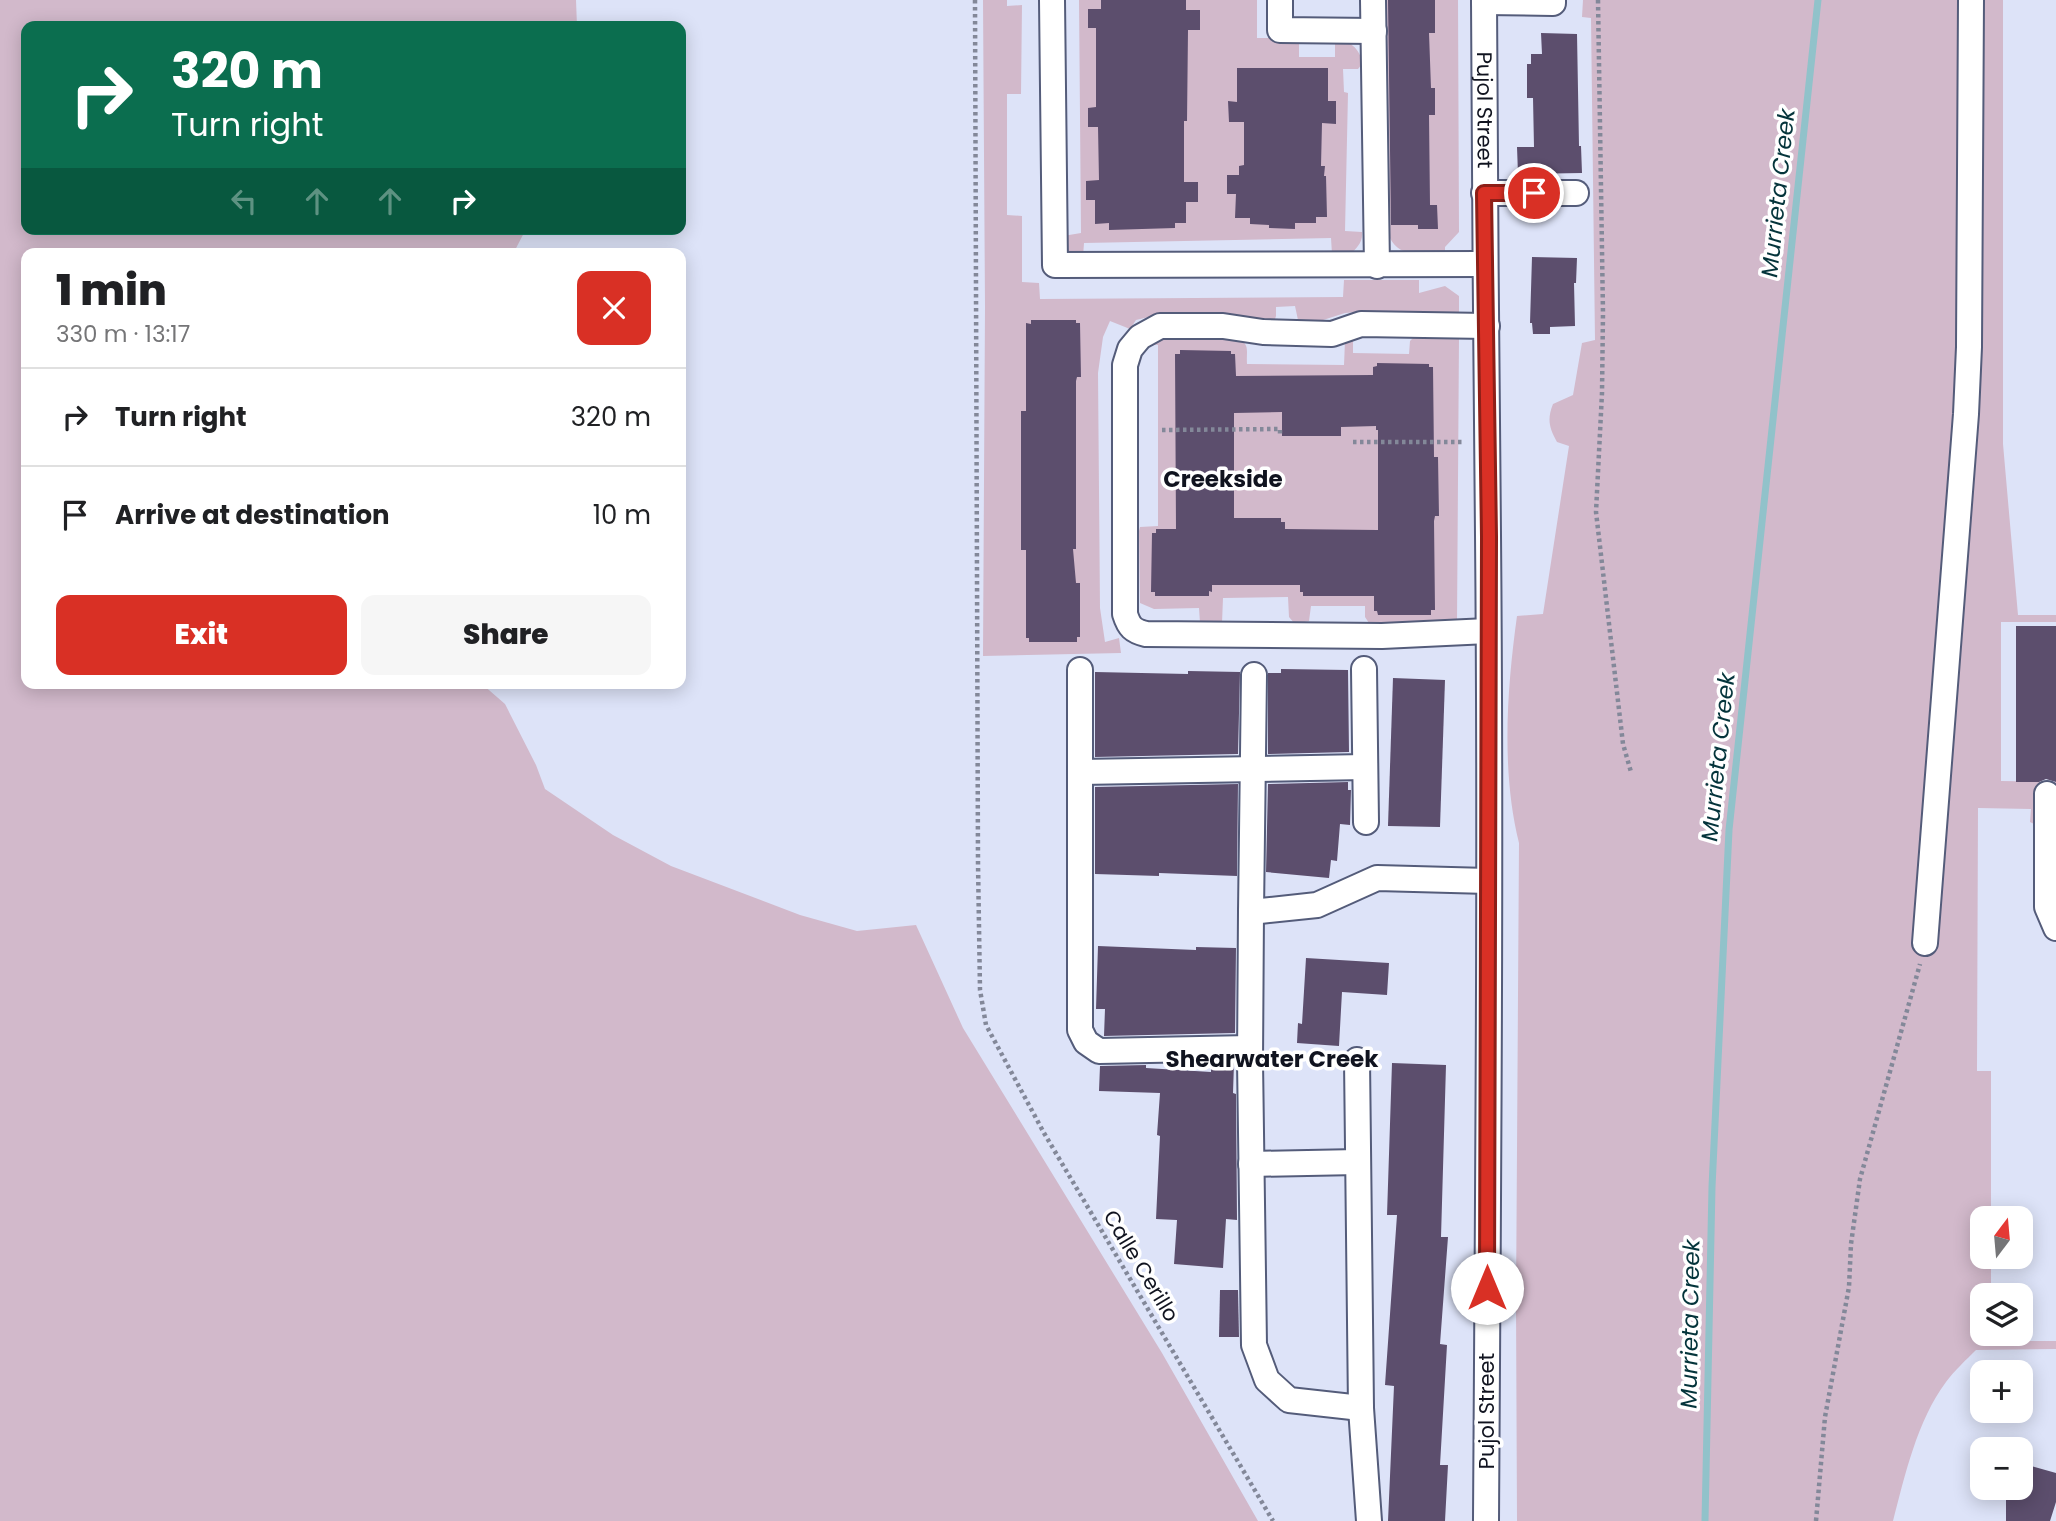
<!DOCTYPE html>
<meta charset="utf-8">
<style>
:root{--surface:#fff;--page:#f6f6f6;--text:#202124;--muted:#757577;--line:#e0e0e0;--accent:#d93025}
body{margin:0;font-family:Poppins,sans-serif;background:var(--page);color:var(--text);height:100vh;display:flex;flex-direction:column;font-size:26px;white-space:nowrap}
*{box-sizing:border-box;margin:0}
p{font-size:23px;color:var(--muted)}
.icon{flex:none;width:38px;height:38px;fill:none;stroke:currentColor;stroke-width:2;stroke-linecap:round;stroke-linejoin:round}
.map{position:relative;flex:1;overflow:hidden}
.side{position:absolute;left:21px;top:248px;width:665px;height:441px;display:flex;flex-direction:column;background:var(--surface);border-radius:14px;box-shadow:0 4px 18px #0003}
.side>*{flex:none}
.hud{position:absolute;left:21px;top:21px;width:665px;height:214px;border-radius:14px;box-shadow:0 4px 18px #0003;background:#0b6e4f;color:#fff;overflow:hidden}
.needle{width:46px;rotate:16deg}
.tools{position:absolute;left:1970px;top:1206px;display:grid;gap:14px}
.tools a{display:grid;place-items:center;width:63px;height:63px;border-radius:14px;background:var(--surface);box-shadow:0 4px 18px #0003;font-size:35px}
.pin{position:absolute;display:grid;place-items:center;width:60px;height:60px;color:#fff;margin:-30px;border:4px solid #fff;border-radius:50%;box-shadow:0 2px 7px #0007}
.me{position:absolute;width:77px;margin:-38px;rotate:0deg;stroke-linejoin:round;filter:drop-shadow(0 0 5px #0008)}
.turn{display:flex;align-items:center;gap:24px;height:147px;padding:0 35px;font-size:32px}
.turn .icon{width:91px;height:91px;stroke-width:2.5}
.turn b{display:block;font-size:49px;line-height:60px}
.lanes{display:flex;align-items:center;height:66px;padding:0 35px;background:#0003;justify-content:center;gap:35px;direction:ltr}
.lanes .off{opacity:.35}
.round{display:grid;place-items:center;flex:none;width:74px;height:74px;border-radius:14px;background:var(--page)}
.summary{display:flex;align-items:center;justify-content:space-between;height:119px;padding:0 35px}
h1{font-size:42px;font-weight:800;line-height:52px}
.button{display:flex;gap:14px;margin-top:auto;padding:14px 35px}
.button a{flex:1;height:80px;border-radius:14px;background:var(--accent);color:#fff;font-size:28px;font-weight:800;line-height:80px;text-align:center}
.button a+a{background:var(--page);color:var(--text)}
ul{padding:0;list-style:none}
li{display:flex;align-items:center;gap:21px;height:98px;padding:0 35px;border-top:2px solid var(--line)}
li div{flex:1}
li b{display:block;font-size:26px}
li em{font-style:normal}
.map>svg:first-child{display:block}
.green{fill:#d2b9cb}
.lines{fill:none;stroke-linecap:round;stroke-linejoin:round}
.stream{stroke:#91c2ca;stroke-width:7}
.building{fill:#5c4e6d;fill-rule:evenodd}
.minor-casing{stroke:#545c7a;stroke-width:28}
.path{stroke:#838899;stroke-width:4.5;stroke-dasharray:3.5 3.5;stroke-linecap:butt}
.minor{stroke:#fff;stroke-width:24}
.route-casing{stroke:#8d1f18;stroke-width:18}
.route{stroke:#d93025;stroke-width:12}
.labels{text-anchor:middle;stroke-width:7;stroke-linejoin:round;paint-order:stroke}
.street-label{font-size:21px;fill:#10131f;stroke:#fff}
.water-label{font-size:23px;font-style:italic;fill:#04343b;stroke:#fff}
.neighbourhood-label{font-size:23px;font-weight:bold;fill:#10131f;stroke:#fff}
</style>
<div class="map">
<svg width="2056" height="1521" viewBox="0 0 2056 1521">
<rect width="100%" height="100%" fill="#dde3f8"/>
<g class="green">
<path d="M 0,0 L 576,0 L 577,26 L 26,26 L 26,229 L 526,229 L 513,254 L 26,254 L 26,684 L 482,684 L 505,704 L 536,765 L 545,789 L 613,835 L 671,866 L 800,915 L 857,931 L 916,925 L 963,1028 L 1162,1353 L 1258,1521 L 0,1521 Z"/>
<path d="M 983,0 L 1007,0 L 1007,6 L 1022,5 L 1021,94 L 1007,94 L 1007,215 L 1022,216 L 1022,282 L 1039,283 L 1040,299 L 1343,297 L 1344,280 L 1419,280 L 1419,293 L 1445,286 L 1459,296 L 1459,313 L 1358,312 L 1345,313 L 1320,321 L 1298,320 L 1295,306 L 1276,307 L 1276,316 L 1274,322 L 1236,315 L 1153,316 L 1136,320 L 1130,329 L 1110,321 L 1103,337 L 1098,373 L 1100,608 L 1105,642 L 1119,638 L 1121,653 L 983,656 L 985,307 Z"/>
<path d="M 1079,0 L 1257,0 L 1257,38 L 1296,38 L 1299,40 L 1299,57 L 1335,57 L 1335,40 C 1351,41 1358,47 1363,63 L 1358,69 L 1343,69 L 1344,92 L 1348,93 L 1345,231 L 1362,232 C 1363,242 1357,248 1350,254 L 1332,254 L 1331,238 L 1084,243 L 1083,257 L 1065,251 L 1063,236 L 1081,233 Z"/>
<path d="M 1386,0 L 1458,0 L 1459,232 L 1445,247 L 1445,255 C 1423,254 1396,259 1388,233 Z"/>
<path d="M 1583,0 L 2003,0 L 2003,444 L 2018,615 L 2056,615 L 2056,622 L 2001,622 L 2001,781 L 2056,782 L 2056,794 L 2034,824 L 2030,822 L 2031,809 L 1978,808 L 1977,1071 L 1991,1071 L 1991,1218 L 1983,1218 L 1983,1256 L 1991,1257 L 1991,1295 L 1983,1295 L 1983,1334 L 1991,1334 L 1992,1341 L 2056,1341 L 2056,1349 L 1976,1350 C 1966,1360 1954,1371 1946,1382 C 1917,1421 1905,1475 1893,1521 L 1517,1521 L 1516,1303 L 1519,843 C 1501,771 1507,688 1517,616 L 1543,614 L 1569,446 L 1557,442 C 1549,428 1547,419 1553,404 L 1573,395 L 1582,343 L 1595,340 L 1591,18 L 1582,17 Z"/>
<path d="M 1149,337 L 1235,338 C 1251,343 1246,350 1247,364 L 1344,365 L 1345,341 L 1353,339 L 1353,353 L 1409,354 L 1410,341 L 1414,337 L 1459,337 L 1457,623 L 1369,623 L 1365,617 L 1365,606 L 1311,606 L 1309,621 L 1295,624 L 1289,617 L 1288,597 L 1223,598 L 1222,623 L 1200,623 L 1199,608 L 1154,609 L 1140,603 L 1139,531 L 1140,527 L 1158,526 L 1158,345 L 1147,344 Z"/>
</g>
<g class="lines">
<path class="stream" d="M 1705,1521 L 1712,1187 L 1729,830 L 1818,0"/>
</g>
<g class="building">
<path d="M 1101,0 L 1186,0 L 1186,10 L 1200,10 L 1200,30 L 1188,30 L 1187,121 L 1184,121 L 1184,182 L 1198,182 L 1198,202 L 1186,202 L 1186,223 L 1175,223 L 1175,228 L 1109,230 L 1109,223 L 1095,224 L 1095,200 L 1086,200 L 1086,181 L 1099,180 L 1098,127 L 1088,127 L 1088,108 L 1096,107 L 1096,28 L 1088,28 L 1088,9 L 1101,9 Z"/>
<path d="M 1388,0 L 1435,0 L 1435,33 L 1429,33 L 1431,88 L 1435,88 L 1435,115 L 1429,115 L 1430,205 L 1437,205 L 1438,229 L 1418,229 L 1418,225 L 1391,225 Z"/>
<path d="M 1541,33 L 1577,34 L 1579,146 L 1581,146 L 1582,173 L 1518,174 L 1517,147 L 1534,147 L 1533,98 L 1527,98 L 1527,64 L 1531,64 L 1531,54 L 1542,54 Z"/>
<path d="M 1237,68 L 1328,68 L 1328,101 L 1336,101 L 1336,124 L 1322,123 L 1321,166 L 1325,166 L 1324,176 L 1326,176 L 1327,217 L 1316,217 L 1316,223 L 1295,223 L 1295,229 L 1269,228 L 1269,225 L 1250,224 L 1250,218 L 1235,218 L 1236,194 L 1227,194 L 1227,175 L 1239,175 L 1239,166 L 1244,165 L 1244,122 L 1229,122 L 1228,101 L 1237,102 Z"/>
<path d="M 1532,257 L 1577,258 L 1576,283 L 1574,283 L 1575,326 L 1550,327 L 1550,334 L 1533,334 L 1532,323 L 1530,323 Z"/>
<path d="M 1031,320 L 1076,320 L 1076,323 L 1080,323 L 1081,377 L 1077,377 L 1076,381 L 1076,549 L 1073,549 L 1076,583 L 1080,583 L 1080,637 L 1077,637 L 1077,642 L 1029,642 L 1029,638 L 1026,638 L 1026,550 L 1021,550 L 1021,411 L 1026,411 L 1026,323 L 1031,324 Z"/>
<path d="M 1180,350 L 1231,351 L 1231,354 L 1235,354 L 1236,376 L 1373,375 L 1373,367 L 1377,366 L 1377,363 L 1429,364 L 1429,367 L 1433,367 L 1434,457 L 1438,457 L 1439,516 L 1435,516 L 1434,521 L 1435,610 L 1431,610 L 1431,615 L 1378,615 L 1377,611 L 1374,611 L 1374,596 L 1303,596 L 1303,592 L 1300,592 L 1300,585 L 1212,585 L 1212,592 L 1209,591 L 1209,596 L 1155,596 L 1155,592 L 1151,592 L 1152,533 L 1156,533 L 1156,529 L 1176,529 L 1175,354 L 1180,354 ZM 1282,412 L 1282,436 L 1341,436 L 1341,427 L 1376,426 L 1376,430 L 1378,430 L 1378,530 L 1285,529 L 1285,522 L 1281,522 L 1281,518 L 1234,518 L 1234,413 Z"/>
<path d="M 2016,626 L 2056,626 L 2056,782 L 2046,779 L 2039,782 L 2016,782 Z"/>
<path d="M 1281,669 L 1348,670 L 1349,752 L 1268,754 L 1268,673 L 1281,673 Z"/>
<path d="M 1188,671 L 1240,672 L 1238,754 L 1095,757 L 1095,672 L 1188,674 Z"/>
<path d="M 1393,678 L 1445,680 L 1440,827 L 1388,826 Z"/>
<path d="M 1348,782 L 1348,790 L 1351,790 L 1350,825 L 1340,824 L 1337,861 L 1331,860 L 1329,878 L 1266,872 L 1268,784 Z"/>
<path d="M 1238,784 L 1237,876 L 1159,873 L 1159,876 L 1095,874 L 1095,787 Z"/>
<path d="M 1098,946 L 1196,950 L 1196,947 L 1236,948 L 1235,1033 L 1104,1036 L 1105,1009 L 1096,1009 Z"/>
<path d="M 1306,958 L 1389,963 L 1387,995 L 1342,992 L 1339,1046 L 1297,1043 L 1298,1023 L 1302,1024 Z"/>
<path d="M 1234,1063 L 1233,1093 L 1236,1094 L 1237,1220 L 1226,1219 L 1223,1268 L 1174,1264 L 1177,1220 L 1156,1219 L 1160,1136 L 1157,1135 L 1160,1093 L 1099,1091 L 1100,1066 L 1146,1065 L 1146,1068 L 1211,1072 L 1211,1064 Z"/>
<path d="M 1392,1063 L 1446,1065 L 1441,1237 L 1448,1237 L 1440,1344 L 1447,1345 L 1440,1465 L 1448,1465 L 1445,1521 L 1388,1521 L 1394,1386 L 1385,1385 L 1397,1215 L 1387,1215 Z"/>
<path d="M 1220,1290 L 1238,1290 L 1239,1337 L 1219,1337 Z"/>
<path d="M 2021,1463 L 2056,1473 L 2056,1502 L 2050,1521 L 2006,1521 L 2006,1488 L 2021,1488 Z"/>
</g>
<g class="lines">
<defs>
<g id="minor">
<path d="M 1052,0 L 1055,265 L 1484,264"/>
<path d="M 1280,0 L 1280,30 L 1374,31"/>
<path d="M 1373,0 L 1377,266"/>
<path id="s1" d="M 1484,0 C 1484,178 1487,357 1488,535 C 1491,864 1488,1192 1486,1521"/>
<path d="M 1484,2 L 1553,3 L 1553,0"/>
<path d="M 1484,193 L 1576,193"/>
<path d="M 1487,326 L 1361,324 L 1332,334 L 1263,332 L 1223,326 L 1160,326 L 1140,337 L 1130,349 L 1125,365 L 1125,614 C 1129,627 1133,631 1146,634 L 1382,636 L 1488,631"/>
<path d="M 1364,669 L 1366,822"/>
<path d="M 1080,670 L 1080,1030 L 1086,1042 L 1099,1051 L 1250,1048"/>
<path d="M 1254,675 L 1251,912 L 1317,905 L 1377,878 L 1488,881"/>
<path d="M 1080,772 L 1365,767"/>
<path d="M 2047,794 L 2047,907 L 2056,928"/>
<path d="M 1251,912 L 1250,1061 L 1254,1345 L 1267,1380 L 1289,1400 L 1361,1408"/>
<path d="M 1925,943 L 1966,414 L 1969,347 L 1971,0"/>
<path d="M 1357,1060 L 1361,1408 L 1369,1521"/>
<path d="M 1251,1164 L 1358,1162"/>
</g>
</defs>
<use href="#minor" class="minor-casing"/>
<g class="path">
<path d="M 975,0 L 978,863 L 980,990 L 986,1025 L 1044,1133 L 1273,1521"/>
<path d="M 1598,0 L 1603,313 L 1602,393 L 1596,512 L 1623,744 L 1631,772"/>
<path d="M 1162,430 L 1280,429 L 1280,436"/>
<path d="M 1353,442 L 1462,442"/>
<path d="M 1816,1521 L 1825,1417 L 1849,1287 L 1851,1244 L 1860,1179 L 1920,964"/>
</g>
<use href="#minor" class="minor"/>
</g>
<g class="lines">
<defs>
<path id="route" d="M 1487,1288 L 1489,537 L 1484,193 L 1534,193"/>
</defs>
<use href="#route" class="route-casing"/>
<use href="#route" class="route"/>
</g>
<g class="labels">
<g class="street-label">
<text dy="7" stroke="none"><textPath href="#s1" startOffset="110">Pujol Street</textPath></text>
<text transform="translate(1141 1266) rotate(59)" y="7">Calle Cerillo</text>
<text transform="translate(1487 1411) rotate(-90)" y="7">Pujol Street</text>
</g>
<g class="water-label">
<text transform="translate(1778 193) rotate(-84)" y="8">Murrieta Creek</text>
<text transform="translate(1718 757) rotate(-84)" y="8">Murrieta Creek</text>
<text transform="translate(1690 1324) rotate(-89)" y="8">Murrieta Creek</text>
</g>
<g class="neighbourhood-label">
<text x="1223" y="487">Creekside</text>
<text x="1272" y="1067">Shearwater Creek</text>
</g>
</g>
</svg>
<div class="tools">
<a><svg class="needle" viewBox="-14 -14 28 28"><path d="M0-13l5 13h-10z" fill="#e53935"/><path d="M0 13l5-13h-10z" fill="#757577"/></svg></a>
<a><svg class="icon" aria-label="layers" viewBox="0 0 24 24"><path d="M12 4l9 5-9 5-9-5zM3 14l9 5 9-5"/></svg></a>
<a>+</a>
<a>−</a>
</div>
<div class="pin" style="left:1534px;top:193px;background:#d93025"><svg class="icon" aria-label="arrive" viewBox="0 0 24 24"><path d="M6 21V4h12l-3 4 3 4H6"/></svg></div>
<svg class="me" style="left:1487px;top:1288px" viewBox="-20 -20 40 40"><circle r="19" fill="#fff"/><path d="M0-13L10 11 0 6-10 11z" fill="#d93025"/></svg>
<div class="hud">
<div class="turn"><svg class="icon" aria-label="right" viewBox="0 0 24 24"><path d="M7 20v-9h11M14 6l5 5-5 5"/></svg><div><b>320 m</b>Turn right</div></div>
<div class="lanes"><svg class="icon off" aria-label="left" viewBox="0 0 24 24"><path d="M17 20v-9H6M10 6l-5 5 5 5"/></svg><svg class="icon off" aria-label="ahead" viewBox="0 0 24 24"><path d="M12 20V5M6 11l6-6 6 6"/></svg><svg class="icon off" aria-label="ahead" viewBox="0 0 24 24"><path d="M12 20V5M6 11l6-6 6 6"/></svg><svg class="icon" aria-label="right" viewBox="0 0 24 24"><path d="M7 20v-9h11M14 6l5 5-5 5"/></svg></div>
</div>
<section class="side">
<div class="summary"><div><h1>1 min</h1><p>330 m · 13:17</p></div><a class="round" style="background:#d93025;color:#fff"><svg class="icon" aria-label="close" viewBox="0 0 24 24"><path d="M6 6l12 12M18 6L6 18"/></svg></a></div>
<ul>
<li><svg class="icon" aria-label="right" viewBox="0 0 24 24"><path d="M7 20v-9h11M14 6l5 5-5 5"/></svg><div><b>Turn right</b></div><em>320 m</em></li>
<li><svg class="icon" aria-label="arrive" viewBox="0 0 24 24"><path d="M6 21V4h12l-3 4 3 4H6"/></svg><div><b>Arrive at destination</b></div><em>10 m</em></li>
</ul>
<div class="button"><a>Exit</a><a>Share</a></div>
</section>
</div>
